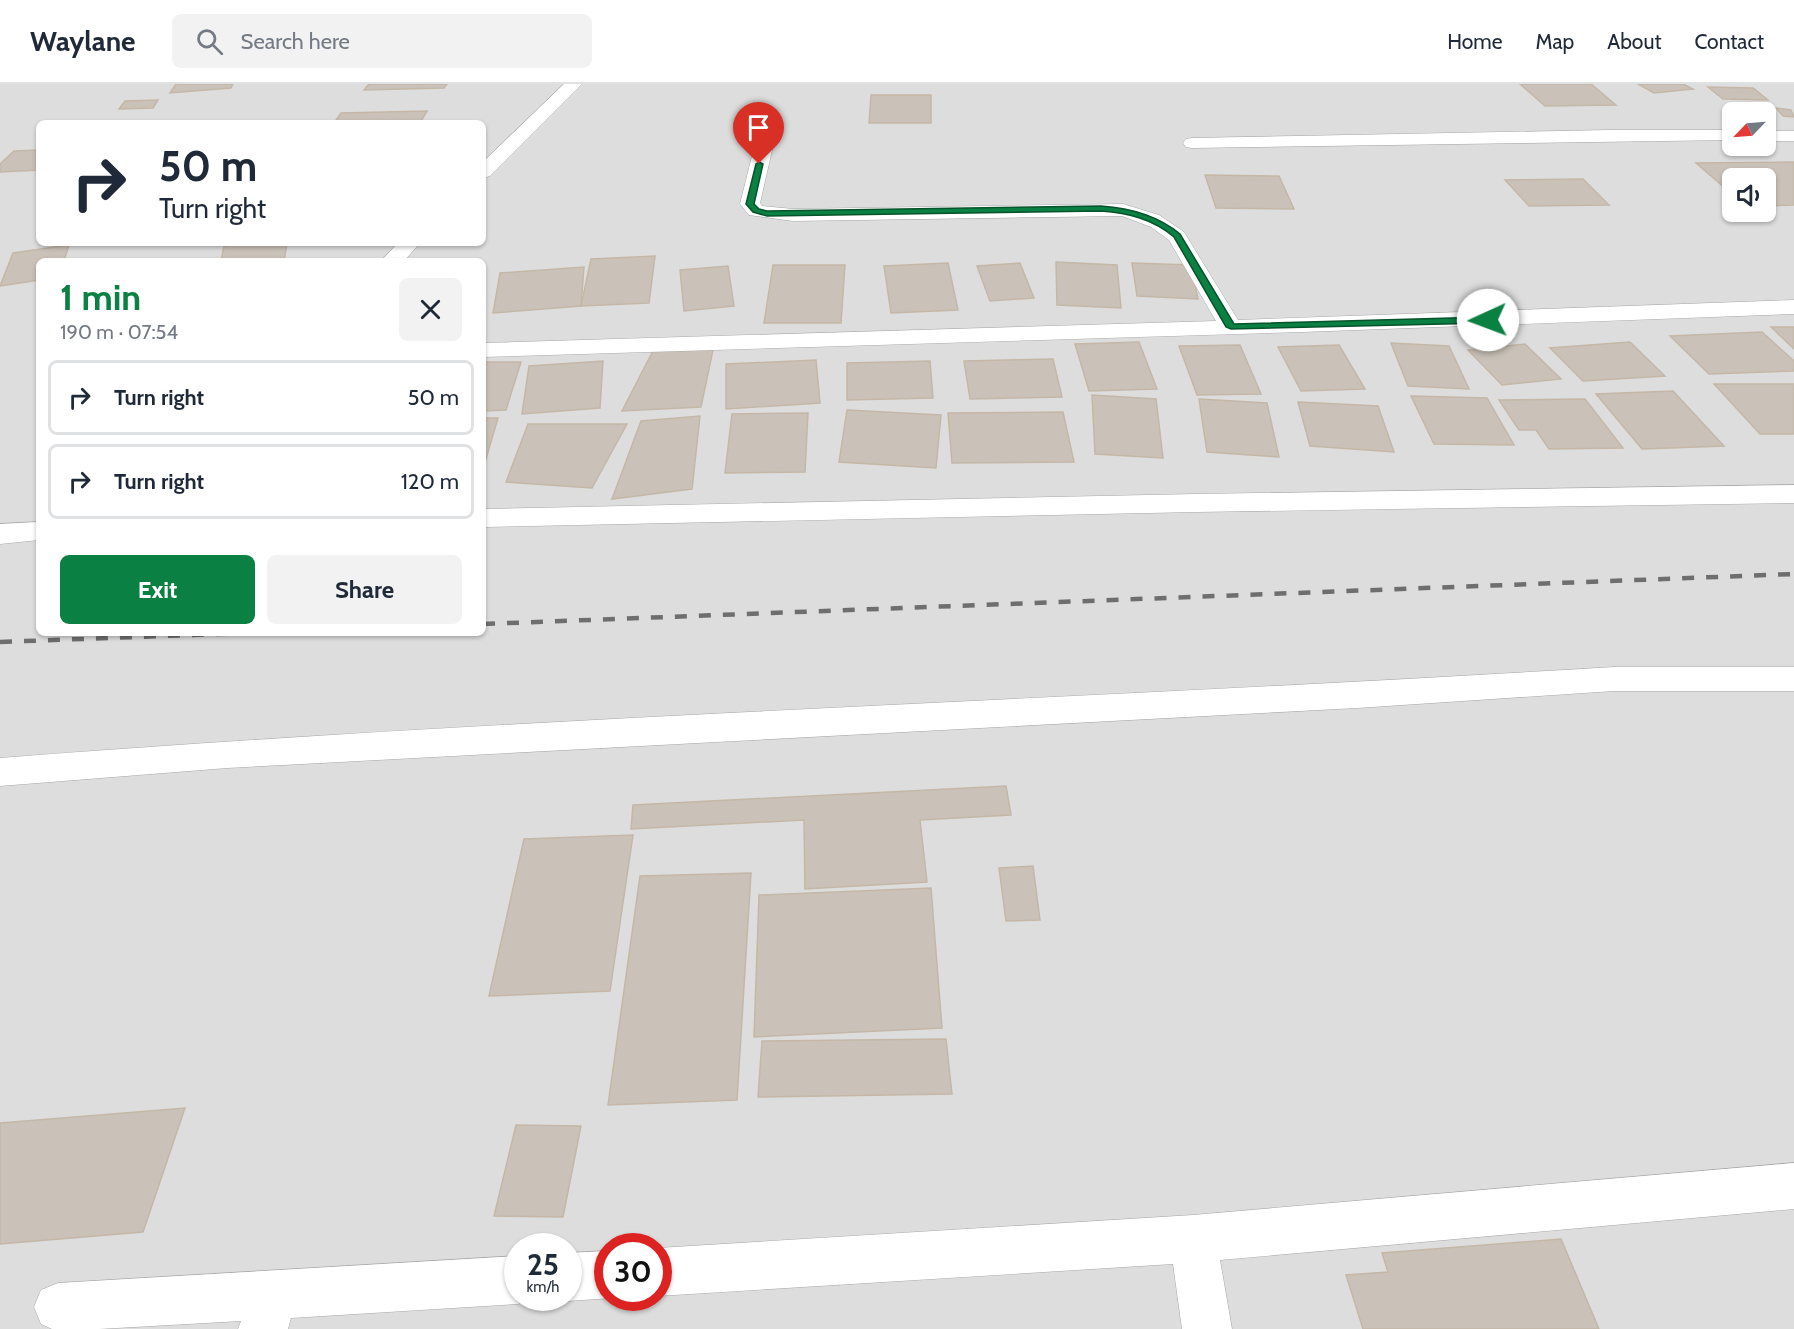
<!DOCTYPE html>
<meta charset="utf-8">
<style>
:root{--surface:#fff;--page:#f2f2f3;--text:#1f2937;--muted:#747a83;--line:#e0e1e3;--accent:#0b8043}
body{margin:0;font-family:Cabin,sans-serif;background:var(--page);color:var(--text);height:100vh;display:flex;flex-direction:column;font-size:22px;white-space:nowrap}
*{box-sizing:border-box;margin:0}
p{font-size:20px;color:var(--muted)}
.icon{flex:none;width:33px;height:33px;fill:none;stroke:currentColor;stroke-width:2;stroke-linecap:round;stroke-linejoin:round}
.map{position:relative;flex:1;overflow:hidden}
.sheet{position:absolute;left:36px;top:174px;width:450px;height:378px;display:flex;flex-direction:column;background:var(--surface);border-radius:9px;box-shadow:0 2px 4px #0004}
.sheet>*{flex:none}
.banner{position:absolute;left:36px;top:36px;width:450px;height:126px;border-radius:9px;box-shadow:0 2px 4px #0004;background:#fff;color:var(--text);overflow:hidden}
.needle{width:39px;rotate:245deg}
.tools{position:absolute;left:1722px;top:18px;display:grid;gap:12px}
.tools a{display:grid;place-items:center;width:54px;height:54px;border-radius:9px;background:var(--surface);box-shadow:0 2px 4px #0004;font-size:30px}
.speed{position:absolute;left:504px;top:1149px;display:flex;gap:12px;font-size:30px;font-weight:700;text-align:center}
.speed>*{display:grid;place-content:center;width:78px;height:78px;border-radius:50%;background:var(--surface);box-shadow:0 2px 4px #0004;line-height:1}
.speed small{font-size:15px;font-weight:400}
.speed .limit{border:9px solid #d22;background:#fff;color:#111}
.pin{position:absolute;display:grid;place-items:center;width:51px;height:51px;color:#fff;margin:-62px -26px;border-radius:50% 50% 50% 0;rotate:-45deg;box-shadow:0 0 6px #0007}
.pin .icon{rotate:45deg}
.me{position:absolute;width:66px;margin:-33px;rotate:268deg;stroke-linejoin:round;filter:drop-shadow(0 0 4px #0008)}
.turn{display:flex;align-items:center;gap:21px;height:126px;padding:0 24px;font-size:27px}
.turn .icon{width:78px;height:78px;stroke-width:2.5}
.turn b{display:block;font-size:42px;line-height:51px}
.round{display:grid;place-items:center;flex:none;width:63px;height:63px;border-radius:9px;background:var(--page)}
.headline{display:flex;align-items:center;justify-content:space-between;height:102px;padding:0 24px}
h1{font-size:36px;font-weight:700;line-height:45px;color:var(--accent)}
.cta{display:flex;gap:12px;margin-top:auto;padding:12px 24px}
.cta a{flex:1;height:69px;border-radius:9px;background:var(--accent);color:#fff;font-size:24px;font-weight:700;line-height:69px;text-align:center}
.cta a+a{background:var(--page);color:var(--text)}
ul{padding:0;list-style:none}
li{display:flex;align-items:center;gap:18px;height:75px;margin:0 12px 9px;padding:0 12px;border:3px solid var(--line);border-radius:9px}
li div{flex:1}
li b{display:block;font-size:22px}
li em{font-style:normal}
header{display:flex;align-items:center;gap:36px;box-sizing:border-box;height:84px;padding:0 30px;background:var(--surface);border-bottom:2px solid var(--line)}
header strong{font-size:28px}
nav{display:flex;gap:33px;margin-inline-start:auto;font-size:21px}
.search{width:420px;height:54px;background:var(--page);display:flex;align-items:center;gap:15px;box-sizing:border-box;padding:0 21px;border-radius:9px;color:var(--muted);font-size:22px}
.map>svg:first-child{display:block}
.residential{fill:#dedddd;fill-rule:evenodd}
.building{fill:#cac2b8;stroke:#c4b7a7;stroke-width:1.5}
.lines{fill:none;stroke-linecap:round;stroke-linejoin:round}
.minor-casing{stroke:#a7a7a7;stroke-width:1}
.minor{fill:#fff;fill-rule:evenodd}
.rail{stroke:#6e6e6e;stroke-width:4.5;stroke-dasharray:12 12;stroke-linecap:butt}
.route{fill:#0b8043;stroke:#07532c;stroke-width:1.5}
</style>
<header>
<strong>Waylane</strong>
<div class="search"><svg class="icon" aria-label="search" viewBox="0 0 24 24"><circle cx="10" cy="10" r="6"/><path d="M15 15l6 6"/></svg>Search here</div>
<nav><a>Home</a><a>Map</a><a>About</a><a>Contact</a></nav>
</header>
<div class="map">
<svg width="1794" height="1245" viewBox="0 0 1794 1245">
<rect width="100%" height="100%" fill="#f1efe6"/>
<path class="residential" d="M 0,0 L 1794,0 L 1794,1245 L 0,1245 ZM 1732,28 L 1766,28 L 1766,62 L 1732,62 ZM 39,39 L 483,39 L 483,159 L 39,159 ZM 1732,94 L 1766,94 L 1766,128 L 1732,128 ZM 39,177 L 483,177 L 483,549 L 39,549 ZM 518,1162 L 568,1162 L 568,1214 L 518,1214 ZM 608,1162 L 658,1162 L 658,1214 L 608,1214 Z"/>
<g class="building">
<path d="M 176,0 L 233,0 L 231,4 L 170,9 Z"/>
<path d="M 369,0 L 447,0 L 444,4 L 364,6 Z"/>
<path d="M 1520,0 L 1591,0 L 1616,21 L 1545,22 Z"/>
<path d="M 1638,0 L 1683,0 L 1693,5 L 1654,9 Z"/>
<path d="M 1708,3 L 1753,4 L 1768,16 L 1723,15 Z"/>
<path d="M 871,11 L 931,11 L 931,39 L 869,39 Z"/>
<path d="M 158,16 L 153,24 L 119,25 L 125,17 Z"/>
<path d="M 1776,24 L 1791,26 L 1794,33 L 1783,32 Z"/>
<path d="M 427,27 L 420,39 L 334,39 L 341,29 Z"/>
<path d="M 39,66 L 39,86 L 0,88 L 0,80 L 14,67 Z"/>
<path d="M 1794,78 L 1794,121 L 1766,122 L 1766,94 L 1732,94 L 1732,110 L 1696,79 Z"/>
<path d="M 1205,91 L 1279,92 L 1294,125 L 1216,124 Z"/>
<path d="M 1583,95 L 1609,121 L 1529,122 L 1505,96 Z"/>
<path d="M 246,159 L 287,159 L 284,177 L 221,177 L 224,162 Z"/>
<path d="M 69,161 L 64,177 L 39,177 L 39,196 L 0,202 L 13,169 Z"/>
<path d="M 655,172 L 649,219 L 581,222 L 591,175 Z"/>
<path d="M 1056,178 L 1117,181 L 1121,224 L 1057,221 Z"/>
<path d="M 948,179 L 958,226 L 891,229 L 884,182 Z"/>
<path d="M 1020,179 L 1034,214 L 990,217 L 977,182 Z"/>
<path d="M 1132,179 L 1191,181 L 1198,215 L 1137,212 Z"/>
<path d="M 773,181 L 845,181 L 841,239 L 764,239 Z"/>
<path d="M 728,182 L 734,222 L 684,227 L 680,186 Z"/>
<path d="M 584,183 L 581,222 L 493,229 L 500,189 Z"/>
<path d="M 1771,243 L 1794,243 L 1794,265 Z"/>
<path d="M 1762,248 L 1794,277 L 1794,287 L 1709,290 L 1670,252 Z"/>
<path d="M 1139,258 L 1157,305 L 1089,307 L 1075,260 Z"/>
<path d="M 1630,258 L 1665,292 L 1583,297 L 1550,264 Z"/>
<path d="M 1391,259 L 1449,262 L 1469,305 L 1408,302 Z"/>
<path d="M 1525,260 L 1561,295 L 1502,301 L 1468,266 Z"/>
<path d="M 656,261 L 713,266 L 701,323 L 622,327 Z"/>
<path d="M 1240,261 L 1261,310 L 1197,311 L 1179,262 Z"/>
<path d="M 1339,261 L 1365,305 L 1301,307 L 1278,263 Z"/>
<path d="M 1053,275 L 1062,313 L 970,315 L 964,277 Z"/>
<path d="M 816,276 L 820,319 L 726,325 L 726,280 Z"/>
<path d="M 603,277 L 600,324 L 522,330 L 529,282 Z"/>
<path d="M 930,277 L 933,314 L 847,316 L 847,279 Z"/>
<path d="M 483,278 L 521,278 L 506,326 L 483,327 Z"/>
<path d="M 1714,300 L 1794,300 L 1794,350 L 1760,350 Z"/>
<path d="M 1673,307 L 1724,362 L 1642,365 L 1596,310 Z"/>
<path d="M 1092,311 L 1156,315 L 1163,374 L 1095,370 Z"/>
<path d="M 1411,312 L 1487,314 L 1514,361 L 1434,360 Z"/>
<path d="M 1199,315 L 1267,319 L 1279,373 L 1207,368 Z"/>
<path d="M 1585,315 L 1623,364 L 1549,365 L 1536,346 L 1519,346 L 1499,316 Z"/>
<path d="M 1298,318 L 1378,322 L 1394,368 L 1310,362 Z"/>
<path d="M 847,326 L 941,331 L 936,384 L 839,378 Z"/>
<path d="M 1063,328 L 1074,378 L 952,379 L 948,329 Z"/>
<path d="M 808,329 L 805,388 L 725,389 L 732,330 Z"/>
<path d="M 700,332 L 692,405 L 612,415 L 641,337 Z"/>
<path d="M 483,334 L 498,334 L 483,385 Z"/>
<path d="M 528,340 L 627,340 L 592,404 L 506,398 Z"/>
<path d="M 1006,702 L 1011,731 L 920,736 L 927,798 L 805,805 L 804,736 L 631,745 L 633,721 Z"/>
<path d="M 633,751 L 610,907 L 489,912 L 524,755 Z"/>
<path d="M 1033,782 L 1040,836 L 1006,837 L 999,784 Z"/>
<path d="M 751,789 L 737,1016 L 608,1021 L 640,792 Z"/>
<path d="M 931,804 L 942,944 L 754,953 L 759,811 Z"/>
<path d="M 946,955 L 952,1010 L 758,1013 L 762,957 Z"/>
<path d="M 185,1024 L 143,1148 L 0,1160 L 0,1039 Z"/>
<path d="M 516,1041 L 581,1042 L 563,1133 L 494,1132 Z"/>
<path d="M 1561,1155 L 1599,1245 L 1363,1245 L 1346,1191 L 1388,1188 L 1382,1169 Z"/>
</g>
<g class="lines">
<defs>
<g id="minor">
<path d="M 564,0 L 582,0 L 490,92 L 483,94 L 483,78 Z"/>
<path d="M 769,35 L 775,36 L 778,40 L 760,119 L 762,122 L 793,125 L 1123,120 L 1159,131 L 1184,148 L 1238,236 L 1794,216 L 1794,230 L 1302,248 L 483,273 L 483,259 L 1216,237 L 1169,156 L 1151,143 L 1122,132 L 793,137 L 749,131 L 740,120 L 760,40 L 763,36 Z"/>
<path d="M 1609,46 L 1732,46 L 1732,56 L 1192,64 L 1186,63 L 1183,59 L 1186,55 L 1192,54 Z"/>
<rect x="1766" y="47" width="28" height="10"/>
<path d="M 398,159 L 420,159 L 404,177 L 381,177 Z"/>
<path d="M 1794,401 L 1794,419 L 1196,428 L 483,443 L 483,425 L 1196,410 Z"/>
<path d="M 39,438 L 39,456 L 0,460 L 0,440 Z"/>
<path d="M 1614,583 L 1794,583 L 1794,607 L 1614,607 L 1357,624 L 227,684 L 0,702 L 0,674 C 537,632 1076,616 1614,583 Z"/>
<path d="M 1794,1079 L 1794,1125 L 1220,1176 L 1232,1245 L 1182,1245 L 1173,1180 L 658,1212 L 658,1164 L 1193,1131 Z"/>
<path d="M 608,1167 L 608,1214 L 612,1214 L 568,1217 L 559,1214 L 568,1214 L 568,1169 Z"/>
<path d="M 518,1172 L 518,1214 L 534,1214 L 518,1220 L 291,1234 L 288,1245 L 238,1245 L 241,1237 L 99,1245 L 52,1245 L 41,1240 L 34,1223 L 41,1206 L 58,1199 Z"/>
</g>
</defs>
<use href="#minor" class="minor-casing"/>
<use href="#minor" class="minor"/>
<g class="rail">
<path d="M 483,540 L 1794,490"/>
<path d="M 0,558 L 245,549"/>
</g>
</g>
<path class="route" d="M 759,78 L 763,80 L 754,120 L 759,125 L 767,127 L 1101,122 C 1130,124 1157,131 1180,150 L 1234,240 L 1488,233 L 1493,236 L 1488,239 L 1231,245 L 1226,243 L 1174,153 C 1153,135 1128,129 1101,127 L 767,132 L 753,128 L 746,120 L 756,80 Z"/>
</svg>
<div class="tools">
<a><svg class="needle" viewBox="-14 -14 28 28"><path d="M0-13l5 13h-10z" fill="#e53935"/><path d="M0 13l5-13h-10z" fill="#747a83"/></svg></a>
<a><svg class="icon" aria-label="sound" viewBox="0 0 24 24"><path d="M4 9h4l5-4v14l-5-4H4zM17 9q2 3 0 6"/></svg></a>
</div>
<div class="speed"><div>25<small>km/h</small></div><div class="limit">30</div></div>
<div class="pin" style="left:759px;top:80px;background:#d93025"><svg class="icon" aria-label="arrive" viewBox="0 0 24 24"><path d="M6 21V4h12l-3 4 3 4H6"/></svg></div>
<svg class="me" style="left:1488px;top:236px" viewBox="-20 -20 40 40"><circle r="19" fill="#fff"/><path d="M0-13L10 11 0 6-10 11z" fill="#0b8043"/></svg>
<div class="banner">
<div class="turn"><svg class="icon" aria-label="right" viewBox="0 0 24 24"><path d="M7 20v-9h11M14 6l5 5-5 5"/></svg><div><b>50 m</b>Turn right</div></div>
</div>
<section class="sheet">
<div class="headline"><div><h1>1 min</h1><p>190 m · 07:54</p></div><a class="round"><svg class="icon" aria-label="close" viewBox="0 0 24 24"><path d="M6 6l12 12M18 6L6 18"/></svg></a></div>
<ul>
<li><svg class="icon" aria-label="right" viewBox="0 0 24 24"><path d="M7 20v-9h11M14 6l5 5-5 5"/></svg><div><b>Turn right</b></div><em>50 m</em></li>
<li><svg class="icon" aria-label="right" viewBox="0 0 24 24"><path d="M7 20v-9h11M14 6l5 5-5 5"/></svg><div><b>Turn right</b></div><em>120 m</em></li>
</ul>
<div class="cta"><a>Exit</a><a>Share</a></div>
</section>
</div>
